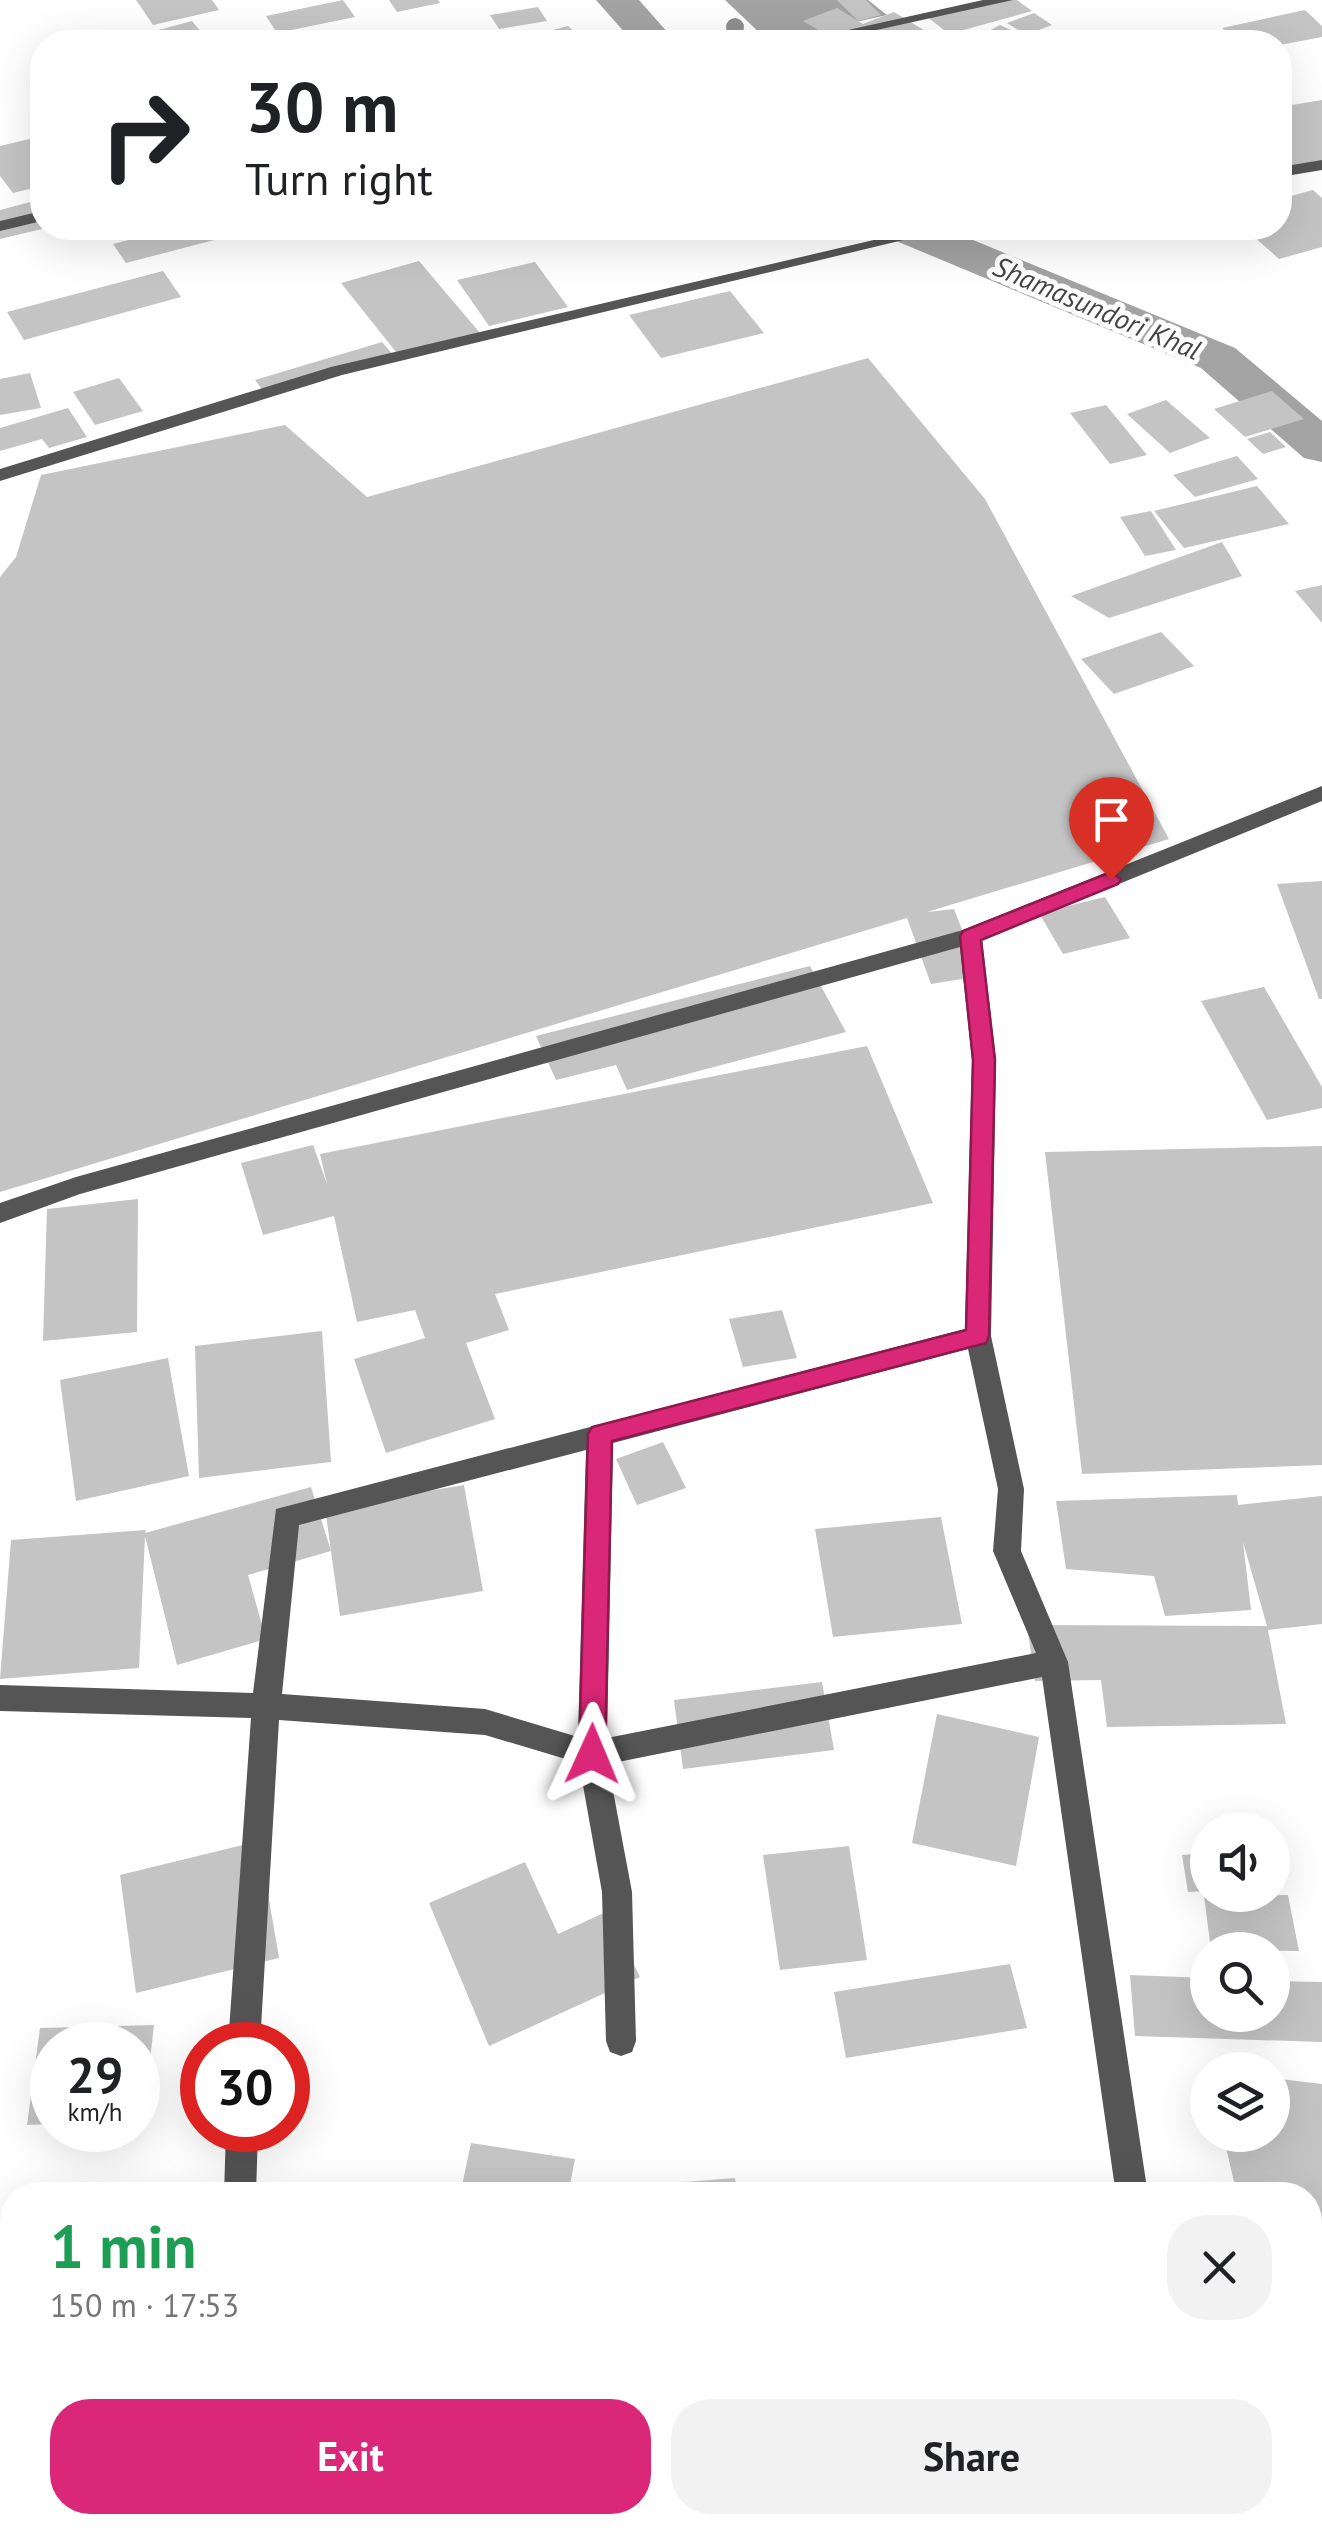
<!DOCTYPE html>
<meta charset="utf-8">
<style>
:root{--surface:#fff;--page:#f2f2f2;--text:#202124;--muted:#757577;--accent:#db2777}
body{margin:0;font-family:"PT Sans",sans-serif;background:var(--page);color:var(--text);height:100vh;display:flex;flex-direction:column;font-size:38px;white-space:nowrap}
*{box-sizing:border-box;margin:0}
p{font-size:32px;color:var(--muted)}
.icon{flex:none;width:55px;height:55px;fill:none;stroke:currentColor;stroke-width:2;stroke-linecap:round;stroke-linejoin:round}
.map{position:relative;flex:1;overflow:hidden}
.panel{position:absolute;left:0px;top:2182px;width:1322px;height:352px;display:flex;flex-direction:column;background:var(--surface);border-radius:40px 40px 0 0;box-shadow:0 10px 40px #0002}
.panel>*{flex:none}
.guide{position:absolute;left:30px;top:30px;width:1262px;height:210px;border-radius:40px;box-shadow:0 10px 40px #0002;background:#fff;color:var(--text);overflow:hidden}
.controls{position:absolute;left:1190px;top:1812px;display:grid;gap:20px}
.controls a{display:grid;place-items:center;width:100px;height:100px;border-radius:50%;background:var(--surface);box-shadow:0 10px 40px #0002;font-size:50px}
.speed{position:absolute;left:30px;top:2022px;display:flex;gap:20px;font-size:50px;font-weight:700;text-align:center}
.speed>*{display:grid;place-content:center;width:130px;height:130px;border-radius:50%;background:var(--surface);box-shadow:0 10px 40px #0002;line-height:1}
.speed small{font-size:25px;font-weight:400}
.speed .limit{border:15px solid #d22;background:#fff;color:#111}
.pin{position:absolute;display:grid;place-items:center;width:85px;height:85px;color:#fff;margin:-102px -42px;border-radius:50% 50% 50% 0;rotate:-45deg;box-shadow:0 0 10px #0007}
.pin .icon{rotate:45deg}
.me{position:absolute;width:110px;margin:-55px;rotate:1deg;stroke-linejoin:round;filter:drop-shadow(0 0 8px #0008)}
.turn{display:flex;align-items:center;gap:35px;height:210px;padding:0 50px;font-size:45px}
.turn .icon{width:130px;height:130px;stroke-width:2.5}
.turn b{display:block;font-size:70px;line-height:85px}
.round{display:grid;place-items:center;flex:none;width:105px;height:105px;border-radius:40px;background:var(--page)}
.overview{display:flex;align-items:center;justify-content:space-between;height:170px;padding:0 50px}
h1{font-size:60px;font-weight:800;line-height:75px;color:#1e9e55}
.action{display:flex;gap:20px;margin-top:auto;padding:20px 50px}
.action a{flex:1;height:115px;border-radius:40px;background:var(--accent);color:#fff;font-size:40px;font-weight:800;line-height:115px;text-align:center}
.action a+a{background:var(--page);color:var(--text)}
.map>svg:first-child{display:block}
.water{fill:#a3a3a3}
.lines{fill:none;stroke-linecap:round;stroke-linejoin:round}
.canal{fill:#a3a3a3;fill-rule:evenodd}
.building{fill:#c4c4c4}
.minor{fill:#555;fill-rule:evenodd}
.tree{fill:#8f8f8f}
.route{fill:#db2777;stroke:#8e194d;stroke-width:2.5}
.labels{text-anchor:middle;stroke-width:10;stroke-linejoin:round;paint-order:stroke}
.far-water-label{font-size:28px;font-style:italic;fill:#444;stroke:#fff}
</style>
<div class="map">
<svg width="1322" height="2533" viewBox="0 0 1322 2533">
<rect width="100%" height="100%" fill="#fff"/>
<path class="water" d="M 725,0 L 868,0 L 887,15 L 784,38 L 765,38 Z"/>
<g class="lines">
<g class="canal">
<path d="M 596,0 L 639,0 L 676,42 L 633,42 Z"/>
<path d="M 882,228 L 944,228 L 1235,348 L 1322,421 L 1322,462 L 1304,458 L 1201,368 L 889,238 Z"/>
</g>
</g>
<g class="building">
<path d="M 136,0 L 212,0 L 219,10 L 153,25 Z"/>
<path d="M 343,0 L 355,17 L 277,33 L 266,16 Z"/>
<path d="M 389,0 L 438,0 L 440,3 L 397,12 Z"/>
<path d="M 837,0 L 866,0 L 881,15 L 858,21 Z"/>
<path d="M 986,0 L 1017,0 L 1032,11 L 949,34 L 926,16 Z"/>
<path d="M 538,7 L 547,21 L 499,29 L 490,15 Z"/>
<path d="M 837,8 L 863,24 L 894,12 L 937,38 L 926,42 L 839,42 L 803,21 Z"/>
<path d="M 1305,10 L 1322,26 L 1322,37 L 1280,45 L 1239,42 L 1222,28 Z"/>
<path d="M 1034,13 L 1052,25 L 1026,35 L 1007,23 Z"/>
<path d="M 192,21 L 207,39 L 161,42 L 151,32 Z"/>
<path d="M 1000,25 L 1031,39 L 1024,42 L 968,42 Z"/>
<path d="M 568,26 L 578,35 L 549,42 L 518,39 Z"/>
<path d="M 594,32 L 606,42 L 562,42 L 561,41 Z"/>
<path d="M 1322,100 L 1322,162 L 1280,170 L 1280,107 Z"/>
<path d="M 42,136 L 42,186 L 13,193 L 0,176 L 0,146 Z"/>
<path d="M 1313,190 L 1322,198 L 1322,247 L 1279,259 L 1244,228 L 1280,228 L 1280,199 Z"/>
<path d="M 42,199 L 42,229 L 0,239 L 0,210 Z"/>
<path d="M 174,228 L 214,228 L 222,238 L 126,263 L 113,244 Z"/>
<path d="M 260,228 L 306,228 L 306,229 L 267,238 Z"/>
<path d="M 419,261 L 480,333 L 400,357 L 341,283 Z"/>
<path d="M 535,262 L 568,307 L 489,326 L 457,280 Z"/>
<path d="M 163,271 L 181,297 L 24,340 L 7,312 Z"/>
<path d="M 730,291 L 764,333 L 661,358 L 629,315 Z"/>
<path d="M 382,342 L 395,357 L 267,396 L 255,380 Z"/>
<path d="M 868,358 L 985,499 L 1169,839 L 927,912 L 954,909 L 980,976 L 931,984 L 907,918 L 0,1192 L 0,577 L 16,557 L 41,475 L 285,425 L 367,497 Z"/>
<path d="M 30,373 L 41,408 L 0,415 L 0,379 Z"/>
<path d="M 119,378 L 143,411 L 95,425 L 73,392 Z"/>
<path d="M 1272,391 L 1304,419 L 1245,437 L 1214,409 Z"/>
<path d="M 1166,400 L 1210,438 L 1170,453 L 1127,414 Z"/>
<path d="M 1106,405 L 1147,455 L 1110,464 L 1070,413 Z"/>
<path d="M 68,408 L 87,437 L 49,448 L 42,439 L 0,451 L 0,428 Z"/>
<path d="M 1270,432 L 1286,447 L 1263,454 L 1247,439 Z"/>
<path d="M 1237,456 L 1258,479 L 1195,497 L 1173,475 Z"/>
<path d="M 1257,486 L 1289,524 L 1184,548 L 1154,511 Z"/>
<path d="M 1151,511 L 1176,550 L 1145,556 L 1120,517 Z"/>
<path d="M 1222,542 L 1242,576 L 1109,618 L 1071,596 Z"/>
<path d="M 1322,585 L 1322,623 L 1295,591 Z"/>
<path d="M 1161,632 L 1194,666 L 1114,694 L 1081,659 Z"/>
<path d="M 1322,881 L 1322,999 L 1319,999 L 1277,884 Z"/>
<path d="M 1105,897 L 1130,938 L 1063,954 L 1039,913 Z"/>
<path d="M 810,966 L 846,1032 L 627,1090 L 616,1065 L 556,1080 L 536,1036 Z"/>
<path d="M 1264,987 L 1322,1087 L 1322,1108 L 1267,1120 L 1201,1001 Z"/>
<path d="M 867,1046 L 933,1203 L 495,1294 L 509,1330 L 466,1343 L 495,1419 L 386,1453 L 354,1359 L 425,1338 L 415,1310 L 357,1322 L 334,1216 L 263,1235 L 241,1163 L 313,1145 L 327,1184 L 320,1154 Z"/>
<path d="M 1322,1146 L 1322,1465 L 1082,1474 L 1045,1152 Z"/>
<path d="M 138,1199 L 137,1332 L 43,1341 L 47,1209 Z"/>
<path d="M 782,1310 L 797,1358 L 743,1367 L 729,1319 Z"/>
<path d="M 322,1331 L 331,1462 L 199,1478 L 195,1346 Z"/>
<path d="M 168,1358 L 189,1476 L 76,1501 L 60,1380 Z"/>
<path d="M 663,1442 L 686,1488 L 637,1505 L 616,1459 Z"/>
<path d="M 464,1485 L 483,1591 L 340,1616 L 325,1508 Z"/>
<path d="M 311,1487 L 331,1551 L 248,1575 L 266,1639 L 177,1665 L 145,1536 L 139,1668 L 0,1679 L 11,1540 L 146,1530 L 145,1533 Z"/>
<path d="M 1237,1495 L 1238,1505 L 1322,1496 L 1322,1624 L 1268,1630 L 1286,1724 L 1107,1727 L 1101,1680 L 1035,1681 L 1027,1625 L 1267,1626 L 1243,1542 L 1251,1610 L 1165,1616 L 1154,1576 L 1066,1569 L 1056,1501 Z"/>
<path d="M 941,1517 L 962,1624 L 833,1637 L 815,1529 Z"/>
<path d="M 822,1682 L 834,1750 L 683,1769 L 674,1700 Z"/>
<path d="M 937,1714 L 1039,1737 L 1016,1866 L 912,1843 Z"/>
<path d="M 259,1841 L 279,1958 L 136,1993 L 120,1875 Z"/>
<path d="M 849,1846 L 867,1960 L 780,1970 L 763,1855 Z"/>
<path d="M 1274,1847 L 1283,1887 L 1272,1888 Z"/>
<path d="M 1208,1853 L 1208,1891 L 1188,1892 L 1182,1855 Z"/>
<path d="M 525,1862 L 558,1934 L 608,1911 L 640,1977 L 489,2046 L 429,1903 Z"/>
<path d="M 1288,1895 L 1299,1951 L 1211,1950 L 1204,1896 Z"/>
<path d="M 1010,1964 L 1027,2028 L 846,2058 L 834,1992 Z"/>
<path d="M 1130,1975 L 1208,1978 L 1208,2015 L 1272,2015 L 1272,1981 L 1322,1982 L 1322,2042 L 1135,2036 Z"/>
<path d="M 154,2025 L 143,2121 L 138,2121 L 138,2045 L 52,2045 L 52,2124 L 27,2125 L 40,2028 Z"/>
<path d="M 1272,2078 L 1322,2084 L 1322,2315 L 1310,2316 L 1310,2195 L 1235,2186 L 1223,2135 L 1272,2135 Z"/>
<path d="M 471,2143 L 575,2159 L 568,2195 L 460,2195 Z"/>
<path d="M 735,2178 L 737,2195 L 687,2195 L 685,2182 Z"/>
<rect x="0" y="2340" width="12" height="129"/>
<path d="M 1310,2355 L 1322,2357 L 1322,2429 L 1310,2428 Z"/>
<path d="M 1310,2484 L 1322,2487 L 1322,2533 L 1200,2533 L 1201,2522 L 1310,2522 Z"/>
<rect x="332" y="2522" width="160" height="11"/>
<path d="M 557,2522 L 753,2522 L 741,2533 L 565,2533 Z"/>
<path d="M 999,2522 L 1039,2522 L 1041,2533 L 901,2533 Z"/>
</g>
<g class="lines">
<g class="minor">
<path d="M 983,0 L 1013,0 L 822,42 L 794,42 Z"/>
<path d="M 1322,160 L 1322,170 L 1280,177 L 1280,167 Z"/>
<path d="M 42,211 L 42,221 L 0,231 L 0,221 Z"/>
<path d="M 925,228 L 953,228 L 342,375 L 0,481 L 0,469 L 331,367 Z"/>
<path d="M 1322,786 L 1322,801 L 982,940 L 996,1060 L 991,1336 L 1024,1489 L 1021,1551 L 1068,1662 L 1148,2195 L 1116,2195 L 1042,1677 L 608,1764 L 632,1892 L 636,2041 L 632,2052 L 621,2056 L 610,2052 L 606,2041 L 602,1892 L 579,1763 L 485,1735 L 279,1720 L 260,2045 L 228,2045 L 251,1718 L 0,1711 L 0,1685 L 253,1693 L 276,1509 L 965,1329 L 972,1060 L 960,947 L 80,1194 L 0,1223 L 0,1203 L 76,1177 L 963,930 ZM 968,1349 L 998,1489 L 993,1551 L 1036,1653 L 607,1738 L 613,1443 ZM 586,1450 L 578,1737 L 485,1709 L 282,1694 L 299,1525 Z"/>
<path d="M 226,2130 L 258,2130 L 256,2195 L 224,2195 Z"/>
<path d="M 0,2323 L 12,2324 L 12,2357 L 0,2357 Z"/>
<path d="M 1129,2522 L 1163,2522 L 1164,2533 L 1130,2533 Z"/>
</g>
</g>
<circle class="tree" cx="735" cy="27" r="9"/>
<path class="route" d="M 1111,872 L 1121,879 L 1118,884 L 981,940 L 995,1060 L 989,1336 L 986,1343 L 612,1441 L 605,1754 L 601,1762 L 592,1766 L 583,1762 L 579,1754 L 588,1434 L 592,1427 L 966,1330 L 973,1060 L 960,936 L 963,931 Z"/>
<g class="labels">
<g class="far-water-label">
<text transform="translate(1097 308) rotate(23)" y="10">Shamasundori Khal</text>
</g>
</g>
</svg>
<div class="controls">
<a><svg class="icon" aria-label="sound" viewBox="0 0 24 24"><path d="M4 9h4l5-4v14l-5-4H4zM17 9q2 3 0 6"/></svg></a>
<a><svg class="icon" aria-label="search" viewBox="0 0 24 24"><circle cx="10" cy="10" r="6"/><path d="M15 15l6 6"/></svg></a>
<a><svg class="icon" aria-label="layers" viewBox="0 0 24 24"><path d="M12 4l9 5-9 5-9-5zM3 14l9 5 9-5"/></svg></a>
</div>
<div class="speed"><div>29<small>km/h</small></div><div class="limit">30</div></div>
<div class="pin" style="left:1111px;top:879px;background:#d93025"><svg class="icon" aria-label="arrive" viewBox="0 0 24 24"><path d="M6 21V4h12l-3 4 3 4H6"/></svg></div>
<svg class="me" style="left:592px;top:1754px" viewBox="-20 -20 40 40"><path d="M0-17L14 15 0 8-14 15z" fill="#db2777" stroke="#fff" stroke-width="4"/></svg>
<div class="guide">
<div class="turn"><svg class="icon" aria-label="right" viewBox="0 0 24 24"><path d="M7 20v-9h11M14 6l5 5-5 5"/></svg><div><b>30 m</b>Turn right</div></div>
</div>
<section class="panel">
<div class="overview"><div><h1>1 min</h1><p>150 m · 17:53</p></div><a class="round"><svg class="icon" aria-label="close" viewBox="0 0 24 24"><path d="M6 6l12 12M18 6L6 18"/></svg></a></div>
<div class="action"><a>Exit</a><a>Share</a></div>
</section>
</div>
